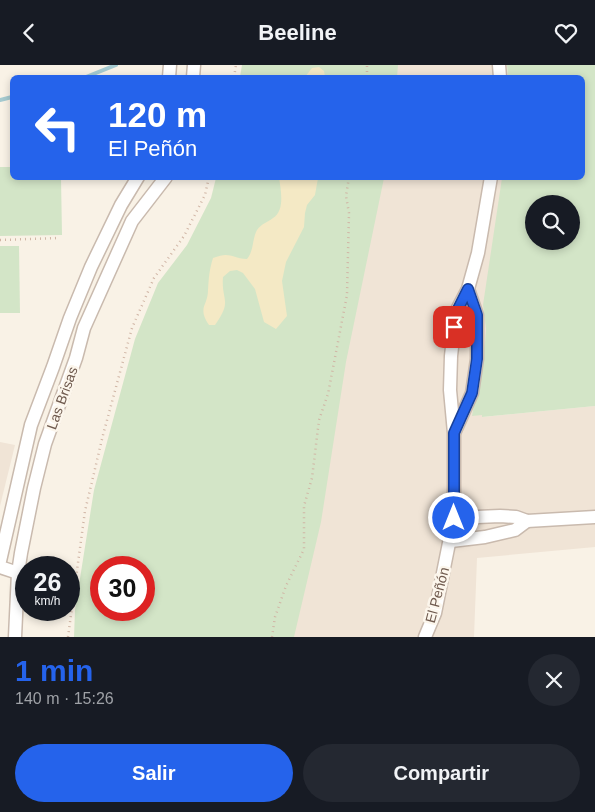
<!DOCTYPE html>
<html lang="es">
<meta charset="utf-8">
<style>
:root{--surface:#171b24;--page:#242831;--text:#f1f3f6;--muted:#9ea1a6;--accent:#2563eb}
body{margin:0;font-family:Helvetica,sans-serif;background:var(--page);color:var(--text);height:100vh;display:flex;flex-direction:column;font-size:19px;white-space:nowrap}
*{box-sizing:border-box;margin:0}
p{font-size:16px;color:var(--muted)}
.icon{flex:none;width:28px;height:28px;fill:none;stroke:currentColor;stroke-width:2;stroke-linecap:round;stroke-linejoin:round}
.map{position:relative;height:572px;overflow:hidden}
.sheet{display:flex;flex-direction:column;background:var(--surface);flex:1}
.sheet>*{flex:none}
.hud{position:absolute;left:10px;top:10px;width:575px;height:105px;border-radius:8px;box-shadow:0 2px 8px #0003;background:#2563eb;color:#fff;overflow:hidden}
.controls{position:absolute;left:525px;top:130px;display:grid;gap:10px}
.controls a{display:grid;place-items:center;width:55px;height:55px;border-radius:50%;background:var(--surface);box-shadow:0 2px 8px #0003;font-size:25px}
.speed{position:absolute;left:15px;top:491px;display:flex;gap:10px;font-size:25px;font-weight:700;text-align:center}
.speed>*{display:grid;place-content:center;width:65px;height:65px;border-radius:50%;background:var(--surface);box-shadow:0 2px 8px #0003;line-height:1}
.speed small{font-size:12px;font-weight:400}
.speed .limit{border:8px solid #d22;background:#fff;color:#111}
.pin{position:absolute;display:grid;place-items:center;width:42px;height:42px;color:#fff;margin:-21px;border-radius:10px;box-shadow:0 2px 8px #0006}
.me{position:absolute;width:55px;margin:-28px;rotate:0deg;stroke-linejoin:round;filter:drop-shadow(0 0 4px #0008)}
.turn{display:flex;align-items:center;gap:18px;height:105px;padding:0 15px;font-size:22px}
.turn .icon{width:65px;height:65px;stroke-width:2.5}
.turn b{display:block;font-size:35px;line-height:42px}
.round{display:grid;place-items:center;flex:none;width:52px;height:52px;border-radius:26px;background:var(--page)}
.headline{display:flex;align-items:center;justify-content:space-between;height:85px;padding:0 15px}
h1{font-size:30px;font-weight:700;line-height:38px;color:var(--accent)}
.primary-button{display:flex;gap:10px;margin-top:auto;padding:10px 15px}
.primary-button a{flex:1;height:58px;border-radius:30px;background:var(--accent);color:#fff;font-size:20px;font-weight:700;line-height:58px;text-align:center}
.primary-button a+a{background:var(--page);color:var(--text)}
header{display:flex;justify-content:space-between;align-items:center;height:65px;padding:0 15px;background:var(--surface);font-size:22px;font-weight:700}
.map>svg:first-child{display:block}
.residential{fill:#f0e4d6}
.green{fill:#d3e5c7;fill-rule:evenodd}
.sand{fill:#f4e9c5}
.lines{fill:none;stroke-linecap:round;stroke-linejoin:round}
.stream{stroke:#a5cad0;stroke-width:4}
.minor-casing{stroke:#c9baae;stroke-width:15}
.path{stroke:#d0b5a5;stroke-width:2.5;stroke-dasharray:1 4;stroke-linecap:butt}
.minor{stroke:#fff;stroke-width:12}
.route-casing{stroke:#184099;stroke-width:12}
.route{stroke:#2563eb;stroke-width:9}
.labels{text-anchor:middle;stroke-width:5;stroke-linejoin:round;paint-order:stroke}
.street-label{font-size:14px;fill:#6f5a4e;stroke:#fcf6ec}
</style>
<header><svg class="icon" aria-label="back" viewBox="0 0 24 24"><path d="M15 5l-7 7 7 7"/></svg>Beeline<svg class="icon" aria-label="heart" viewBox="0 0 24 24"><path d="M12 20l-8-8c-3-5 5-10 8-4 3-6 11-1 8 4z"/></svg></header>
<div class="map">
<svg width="595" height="572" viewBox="0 0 595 572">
<rect width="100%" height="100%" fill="#f9f2e6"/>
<g class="residential">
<path d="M 396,0 L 507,0 L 508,12 L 395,12 Z"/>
<path d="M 383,113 L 504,113 L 483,352 L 595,341 L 595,482 L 477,493 L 474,572 L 293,572 L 351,263 Z"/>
<path d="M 0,377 L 15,380 L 0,441 Z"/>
</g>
<g class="green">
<path d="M 242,0 L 398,0 L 397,12 L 240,12 Z"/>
<path d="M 507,0 L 595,0 L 595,341 L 482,352 L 482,350 L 472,351 L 485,277 L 486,264 L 483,240 L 502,113 L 582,112 L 582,12 L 508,12 ZM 534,139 L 571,139 L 571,176 L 534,176 Z"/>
<path d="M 0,102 L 12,102 L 12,112 L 61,113 L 62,170 L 0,171 Z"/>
<path d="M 216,113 L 384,113 L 346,297 L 321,457 L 294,572 L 74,572 L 75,545 L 94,425 L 135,274 L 158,218 L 187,180 L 211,133 ZM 101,502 L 144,502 L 144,545 L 101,545 Z"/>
<path d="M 0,181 L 19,181 L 20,248 L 0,248 Z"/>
</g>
<g class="sand">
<path d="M 319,2 L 324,6 L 325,12 L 305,12 L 312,3 Z"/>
<path d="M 279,113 L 318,113 L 315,130 L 307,140 L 305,148 L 304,162 L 286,197 L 282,216 L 287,251 L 276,264 L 264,257 L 255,224 L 243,208 L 237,205 L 230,206 L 223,212 C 221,236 233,235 215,260 L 209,260 C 197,242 208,241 208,225 C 209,212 209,206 213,193 C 230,186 231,193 247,194 C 254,186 252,174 257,165 C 261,159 268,157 273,153 C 285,146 281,125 279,113 Z"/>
</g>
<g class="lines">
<g class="stream">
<path d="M 86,12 L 116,0"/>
<path d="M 0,35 L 12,32"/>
</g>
<defs>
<g id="minor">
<path d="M 499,0 L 500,12"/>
<path d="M 169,12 L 170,0"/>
<path d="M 193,12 L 194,0"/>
<path d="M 455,366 L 472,328 L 477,294 L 477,250 L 468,224"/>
<path d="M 454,453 L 500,451 L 516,452 L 527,456 L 595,452"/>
<path d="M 451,476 L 485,472 L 515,465 L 527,456"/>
<path d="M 0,496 L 31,360 L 53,302 L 70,253 L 91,202 L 121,140 L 138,112"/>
<path d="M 0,502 L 18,508"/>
<path d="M 15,572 L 18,508 L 21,488 L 34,423 L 45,379 L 76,293 L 84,263 L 132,156 L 166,112"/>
<path d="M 425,572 L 435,548 L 454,453 L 454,368 L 450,325 L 451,291 L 456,247 L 468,224 L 478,188 L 491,112"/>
</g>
</defs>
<use href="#minor" class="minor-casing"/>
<g class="path">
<path d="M 234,12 L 236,0"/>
<path d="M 367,12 L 367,0"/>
<path d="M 0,175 L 59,173"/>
<path d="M 68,572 L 85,446 L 103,370 L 132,263 L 154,213 L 184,171 L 205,130 L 209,112"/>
<path d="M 272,572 L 275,552 L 286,521 L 304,484 L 304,441 L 312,413 L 319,355 L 328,329 L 347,230 L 349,148 L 346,131 L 349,112"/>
</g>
<use href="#minor" class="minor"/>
</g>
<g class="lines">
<defs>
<path id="route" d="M 454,453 L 454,368 L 472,328 L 477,294 L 477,250 L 468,224 L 456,248 L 454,262"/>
</defs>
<use href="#route" class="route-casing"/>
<use href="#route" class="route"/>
</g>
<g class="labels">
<g class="street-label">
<text transform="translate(62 333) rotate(-70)" y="5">Las Brisas</text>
<text transform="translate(437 530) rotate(-75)" y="5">El Peñón</text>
</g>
</g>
</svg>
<div class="controls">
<a><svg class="icon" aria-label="search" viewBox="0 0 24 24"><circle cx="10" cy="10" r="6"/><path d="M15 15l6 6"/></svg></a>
</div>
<div class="speed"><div>26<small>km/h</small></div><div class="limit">30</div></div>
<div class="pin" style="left:454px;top:262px;background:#d93025"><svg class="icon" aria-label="arrive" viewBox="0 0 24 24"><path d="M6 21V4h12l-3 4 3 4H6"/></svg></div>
<svg class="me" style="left:454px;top:453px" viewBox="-20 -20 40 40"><circle r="17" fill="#2563eb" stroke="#fff" stroke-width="3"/><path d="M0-11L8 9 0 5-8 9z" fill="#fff"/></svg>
<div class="hud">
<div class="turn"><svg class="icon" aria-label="left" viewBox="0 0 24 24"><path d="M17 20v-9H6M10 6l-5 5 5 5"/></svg><div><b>120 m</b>El Peñón</div></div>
</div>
</div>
<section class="sheet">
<div class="headline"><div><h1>1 min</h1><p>140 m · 15:26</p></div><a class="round"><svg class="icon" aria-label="close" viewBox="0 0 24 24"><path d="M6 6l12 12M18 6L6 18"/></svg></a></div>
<div class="primary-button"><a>Salir</a><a>Compartir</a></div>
</section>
